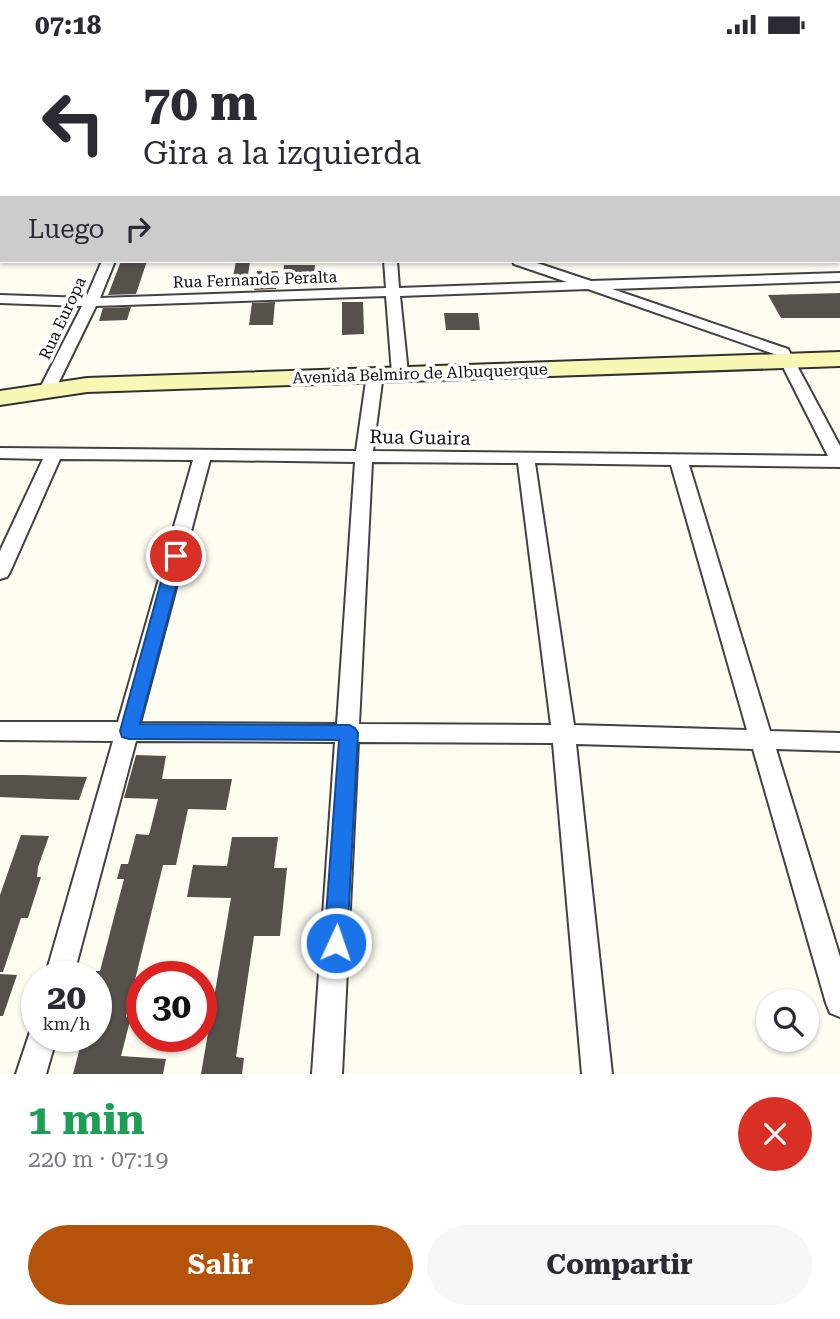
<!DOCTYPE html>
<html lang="es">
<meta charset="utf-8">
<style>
:root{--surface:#fff;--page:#f7f7f7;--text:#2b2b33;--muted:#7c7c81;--accent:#b45309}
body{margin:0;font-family:"Roboto Serif",serif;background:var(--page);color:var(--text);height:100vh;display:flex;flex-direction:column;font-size:26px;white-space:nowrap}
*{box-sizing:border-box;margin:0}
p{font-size:23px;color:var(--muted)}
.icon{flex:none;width:38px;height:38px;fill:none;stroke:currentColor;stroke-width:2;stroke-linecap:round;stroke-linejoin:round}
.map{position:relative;height:1025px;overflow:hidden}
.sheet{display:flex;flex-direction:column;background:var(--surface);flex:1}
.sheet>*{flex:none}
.hud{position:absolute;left:0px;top:0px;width:840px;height:214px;box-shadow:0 2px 5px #0004;background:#fff;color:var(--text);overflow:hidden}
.controls{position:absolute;left:756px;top:940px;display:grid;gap:14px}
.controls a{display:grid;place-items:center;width:63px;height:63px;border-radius:50%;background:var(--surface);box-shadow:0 2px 5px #0004;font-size:35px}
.speed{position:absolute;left:21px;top:912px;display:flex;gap:14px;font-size:35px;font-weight:700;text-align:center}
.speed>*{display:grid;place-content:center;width:91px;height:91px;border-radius:50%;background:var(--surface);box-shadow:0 2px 5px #0004;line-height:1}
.speed small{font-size:18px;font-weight:400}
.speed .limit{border:10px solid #d22;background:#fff;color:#111}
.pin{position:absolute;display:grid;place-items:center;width:60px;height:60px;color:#fff;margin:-30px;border:4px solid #fff;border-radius:50%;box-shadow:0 2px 7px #0007}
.me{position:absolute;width:77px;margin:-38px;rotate:3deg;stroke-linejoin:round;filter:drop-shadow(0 0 5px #0008)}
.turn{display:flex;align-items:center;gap:24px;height:147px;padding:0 28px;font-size:32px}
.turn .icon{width:91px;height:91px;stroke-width:2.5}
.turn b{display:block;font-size:49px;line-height:60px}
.then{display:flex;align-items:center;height:66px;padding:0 28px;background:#0003;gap:14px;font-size:26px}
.round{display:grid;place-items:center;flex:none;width:74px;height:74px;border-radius:37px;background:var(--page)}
.headline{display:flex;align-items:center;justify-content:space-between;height:119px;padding:0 28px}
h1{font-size:42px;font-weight:700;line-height:52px;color:#1e9e55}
.primary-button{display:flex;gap:14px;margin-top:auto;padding:14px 28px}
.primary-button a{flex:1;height:80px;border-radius:42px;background:var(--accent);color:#fff;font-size:28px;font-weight:700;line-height:80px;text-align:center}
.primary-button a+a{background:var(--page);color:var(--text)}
.status{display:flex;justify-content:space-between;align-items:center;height:49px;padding:0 35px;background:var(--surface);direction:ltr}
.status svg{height:19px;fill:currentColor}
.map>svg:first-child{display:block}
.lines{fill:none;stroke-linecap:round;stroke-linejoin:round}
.river{fill:#bbd8f1;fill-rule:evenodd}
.building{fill:#57514c}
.street-casing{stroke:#424242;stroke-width:4}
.secondary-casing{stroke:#313131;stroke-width:4}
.street{fill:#fff;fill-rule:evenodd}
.secondary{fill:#f8f7b3;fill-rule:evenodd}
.route{fill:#1a73e8;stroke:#114b97;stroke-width:2}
.labels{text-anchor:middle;stroke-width:7;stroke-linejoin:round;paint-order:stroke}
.far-street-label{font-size:16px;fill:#0f0f0f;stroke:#fff}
.street-label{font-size:19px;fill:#0f0f0f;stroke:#fff}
</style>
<div class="status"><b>07:18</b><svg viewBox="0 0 49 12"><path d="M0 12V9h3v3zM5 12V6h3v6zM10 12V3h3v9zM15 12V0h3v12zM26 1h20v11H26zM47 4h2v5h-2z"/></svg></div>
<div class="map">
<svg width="840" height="1025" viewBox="0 0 840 1025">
<rect width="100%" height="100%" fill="#fefdf2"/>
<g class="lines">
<g class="river">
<path d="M 350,0 L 370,0 L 349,2 Z"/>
<rect x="0" y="42" width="2" height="10"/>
</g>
</g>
<g class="building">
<path d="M 121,212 L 147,212 L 136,245 L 108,246 Z"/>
<path d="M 236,212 L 250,212 L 247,233 L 232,233 Z"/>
<path d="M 284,216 L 315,216 L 313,234 L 282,235 Z"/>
<path d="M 257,222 L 278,222 L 276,240 L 254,241 Z"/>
<path d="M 840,244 L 840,269 L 781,269 L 768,246 Z"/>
<path d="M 275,253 L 273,276 L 249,276 L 252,254 Z"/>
<path d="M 342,253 L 363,253 L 364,285 L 342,286 Z"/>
<path d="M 131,258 L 127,271 L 99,272 L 103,259 Z"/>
<path d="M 444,264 L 478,264 L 480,281 L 446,281 Z"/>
<path d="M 136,706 L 166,707 L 162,730 L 232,730 L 226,761 L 188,760 L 176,816 L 163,816 L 126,968 L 131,968 L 121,1007 L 166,1010 L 163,1025 L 73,1025 L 83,987 L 96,987 L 96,922 L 100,922 L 124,830 L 117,830 L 121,815 L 128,815 L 136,785 L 149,786 L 158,750 L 124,749 Z"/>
<path d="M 0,726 L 23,726 L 87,728 L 79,751 L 49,750 L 0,748 Z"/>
<path d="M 21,786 L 49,787 L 38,818 L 37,828 L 41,828 L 28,869 L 21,869 L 3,923 L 0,923 L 0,846 Z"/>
<path d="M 232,788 L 278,788 L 274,819 L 287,819 L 280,887 L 254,887 L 236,1008 L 244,1009 L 242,1025 L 201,1025 L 231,849 L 187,848 L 193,816 L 227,817 Z"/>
<path d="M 0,925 L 17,926 L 3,967 L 0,967 Z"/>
</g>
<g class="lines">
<defs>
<g id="street">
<path d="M 439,0 L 455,0 L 437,2 Z"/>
<path d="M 600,0 L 614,0 L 599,2 Z"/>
<path d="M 778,0 L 787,0 L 788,2 L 779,2 Z"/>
<rect x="838" y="21" width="2" height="6"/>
<path d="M 838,46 L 840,47 L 840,54 L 838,53 Z"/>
<rect x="838" y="103" width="2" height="6"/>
<rect x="0" y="122" width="2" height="6"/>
<path d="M 0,140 L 2,140 L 0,149 Z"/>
<rect x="838" y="156" width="2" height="8"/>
<path d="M 102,212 L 115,212 L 100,249 L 386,239 L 384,212 L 397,212 L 399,239 L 567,233 L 514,215 L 513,212 L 531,212 L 591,232 L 840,224 L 840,232 L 612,240 L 788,300 L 840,397 L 840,418 L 689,416 L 770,682 L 840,684 L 840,702 L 776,700 L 840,908 L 840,968 L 830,964 L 826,954 L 753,700 L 576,695 L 612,1025 L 582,1025 L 553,694 L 358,693 L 342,1025 L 312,1025 L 335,693 L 136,692 L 73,928 L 45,928 L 113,692 L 0,691 L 0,673 L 118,673 L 193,411 L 60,410 L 10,523 L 7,528 L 0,530 L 0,502 L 43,410 L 0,409 L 0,399 L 356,402 L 367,325 L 375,320 L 383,325 L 373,402 L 828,407 L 777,306 L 588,240 L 400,247 L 408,324 L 400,329 L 392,324 L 386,247 L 96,257 L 55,341 L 53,344 L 41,344 L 39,341 L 82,257 L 0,254 L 0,246 L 86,249 ZM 210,411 L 355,413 L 337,675 L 140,674 ZM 372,413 L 518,414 L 551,676 L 359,675 ZM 535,414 L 671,416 L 747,681 L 574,676 Z"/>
<path d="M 37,975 L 37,987 L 57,987 L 46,1025 L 16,1025 L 32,977 Z"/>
</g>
<path id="secondary" d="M 840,303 L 840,317 L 87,343 L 0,356 L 0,342 L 87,329 Z"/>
</defs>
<use href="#street" class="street-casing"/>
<use href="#secondary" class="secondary-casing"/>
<use href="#street" class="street"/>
<use href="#secondary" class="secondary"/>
</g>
<path class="route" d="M 176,501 L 184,507 L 140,675 L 349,676 L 355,679 L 358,684 L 347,894 L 344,901 L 336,904 L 328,901 L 324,894 L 339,691 L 129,690 L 122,688 L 120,682 L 168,507 Z"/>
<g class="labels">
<g class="far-street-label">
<text transform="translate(255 230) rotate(-2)" y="6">Rua Fernando Peralta</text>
<text transform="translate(62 269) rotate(-65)" y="6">Rua Europa</text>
<text transform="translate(420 324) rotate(-2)" y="6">Avenida Belmiro de Albuquerque</text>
</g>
<g class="street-label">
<text transform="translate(420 388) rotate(1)" y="7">Rua Guaira</text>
</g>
</g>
</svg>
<div class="controls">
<a><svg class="icon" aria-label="search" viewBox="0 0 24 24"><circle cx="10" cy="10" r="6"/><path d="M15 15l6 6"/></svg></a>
</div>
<div class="speed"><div>20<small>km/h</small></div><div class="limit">30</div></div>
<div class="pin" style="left:176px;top:507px;background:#d93025"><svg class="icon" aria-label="arrive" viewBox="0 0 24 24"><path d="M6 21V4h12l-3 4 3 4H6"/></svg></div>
<svg class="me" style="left:336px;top:894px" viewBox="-20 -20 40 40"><circle r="17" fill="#1a73e8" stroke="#fff" stroke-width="3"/><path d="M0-11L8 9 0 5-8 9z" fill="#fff"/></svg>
<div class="hud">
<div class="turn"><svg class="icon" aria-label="left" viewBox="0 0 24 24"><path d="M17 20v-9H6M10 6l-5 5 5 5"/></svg><div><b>70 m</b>Gira a la izquierda</div></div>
<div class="then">Luego<svg class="icon" aria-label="right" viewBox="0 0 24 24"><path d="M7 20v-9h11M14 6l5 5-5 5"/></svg></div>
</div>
</div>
<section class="sheet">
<div class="headline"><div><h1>1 min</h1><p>220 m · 07:19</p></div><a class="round" style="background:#d93025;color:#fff"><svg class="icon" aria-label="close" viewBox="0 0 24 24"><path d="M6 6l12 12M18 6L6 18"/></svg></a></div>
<div class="primary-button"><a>Salir</a><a>Compartir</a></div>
</section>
